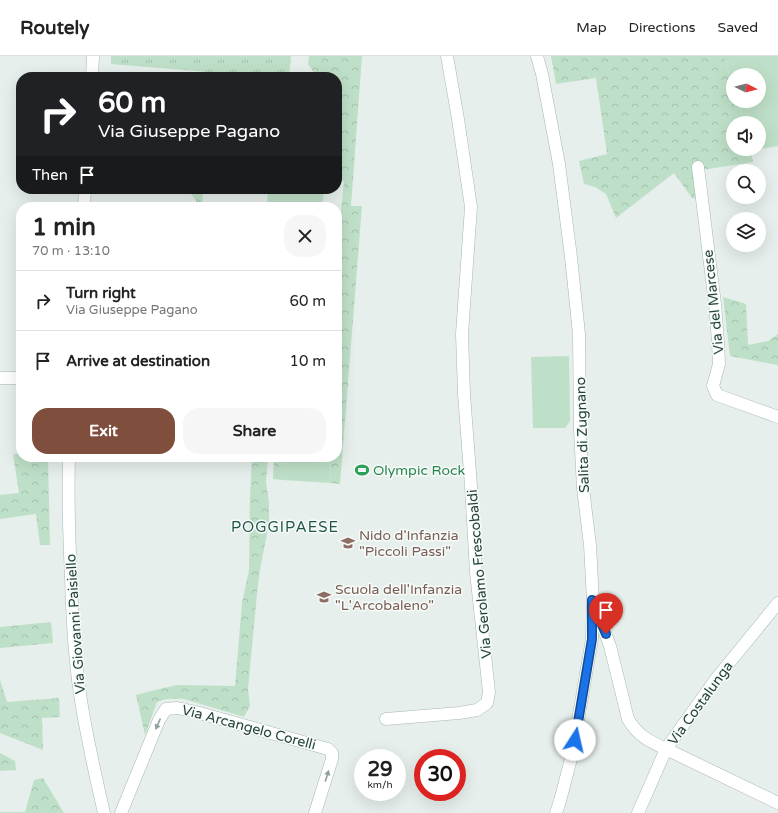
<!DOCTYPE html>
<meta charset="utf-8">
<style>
:root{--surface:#fff;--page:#f6f6f6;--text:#222;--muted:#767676;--line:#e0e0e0;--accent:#804e3d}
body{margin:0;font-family:"Varela Round",sans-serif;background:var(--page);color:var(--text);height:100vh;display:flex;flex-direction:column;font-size:15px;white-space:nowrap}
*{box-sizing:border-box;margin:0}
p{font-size:13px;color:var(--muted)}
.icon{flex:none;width:22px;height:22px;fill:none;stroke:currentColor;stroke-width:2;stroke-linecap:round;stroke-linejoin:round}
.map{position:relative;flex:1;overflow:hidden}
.sheet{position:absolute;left:16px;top:146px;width:326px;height:260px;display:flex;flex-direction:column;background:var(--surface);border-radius:16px;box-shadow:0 4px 16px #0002}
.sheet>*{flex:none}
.banner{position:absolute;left:16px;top:16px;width:326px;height:122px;border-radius:16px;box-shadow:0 4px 16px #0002;background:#202124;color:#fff;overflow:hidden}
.needle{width:26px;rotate:96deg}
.controls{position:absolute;left:726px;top:12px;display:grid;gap:8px}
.controls a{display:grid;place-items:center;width:40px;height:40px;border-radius:50%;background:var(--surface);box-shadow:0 4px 16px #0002;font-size:20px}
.speed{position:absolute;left:354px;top:693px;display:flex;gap:8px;font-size:20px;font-weight:700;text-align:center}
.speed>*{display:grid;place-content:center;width:52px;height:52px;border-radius:50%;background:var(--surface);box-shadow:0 4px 16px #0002;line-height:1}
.speed small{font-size:10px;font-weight:400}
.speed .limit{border:6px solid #d22;background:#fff;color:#111}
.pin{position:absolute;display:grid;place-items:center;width:34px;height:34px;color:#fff;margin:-41px -17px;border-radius:50% 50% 50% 0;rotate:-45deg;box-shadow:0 0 4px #0007}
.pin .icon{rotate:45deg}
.me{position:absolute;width:44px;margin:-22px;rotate:10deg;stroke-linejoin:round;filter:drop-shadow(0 0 3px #0008)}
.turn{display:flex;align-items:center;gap:14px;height:84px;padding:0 16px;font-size:18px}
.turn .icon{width:52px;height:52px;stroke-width:2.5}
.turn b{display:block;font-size:28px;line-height:34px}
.then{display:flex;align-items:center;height:38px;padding:0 16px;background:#0003;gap:8px;font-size:15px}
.round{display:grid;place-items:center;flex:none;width:42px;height:42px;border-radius:16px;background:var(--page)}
.summary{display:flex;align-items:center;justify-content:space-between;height:68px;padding:0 16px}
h1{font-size:24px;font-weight:800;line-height:30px}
.cta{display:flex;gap:8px;margin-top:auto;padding:8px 16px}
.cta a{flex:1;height:46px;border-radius:16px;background:var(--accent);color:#fff;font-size:16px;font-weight:800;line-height:46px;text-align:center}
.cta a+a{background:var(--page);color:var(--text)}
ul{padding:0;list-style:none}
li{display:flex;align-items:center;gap:12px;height:60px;padding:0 16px;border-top:1px solid var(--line)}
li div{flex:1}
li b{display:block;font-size:15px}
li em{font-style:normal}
header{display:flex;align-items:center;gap:24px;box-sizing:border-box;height:56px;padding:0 20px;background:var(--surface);border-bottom:1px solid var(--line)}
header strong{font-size:19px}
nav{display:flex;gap:22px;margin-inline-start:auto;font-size:14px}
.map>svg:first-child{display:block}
.grass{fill:url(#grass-tufts)}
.forest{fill:url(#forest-crowns)}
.garden{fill:#bfe0c8}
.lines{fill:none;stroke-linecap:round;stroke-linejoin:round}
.street-casing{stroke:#a8b8b2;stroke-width:13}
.secondary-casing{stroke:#a4bbb3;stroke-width:13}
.street{stroke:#fff;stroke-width:12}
.secondary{stroke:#fff;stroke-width:12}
.oneway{fill:#92a09c}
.route-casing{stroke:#114b97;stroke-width:10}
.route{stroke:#1a73e8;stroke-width:7}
.labels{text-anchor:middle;stroke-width:3;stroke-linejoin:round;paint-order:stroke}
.street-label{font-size:14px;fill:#24423a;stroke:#f7fbf9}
.leisure-label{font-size:14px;fill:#27864d;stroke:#f7fbf9;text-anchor:start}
.education-label{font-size:14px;fill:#785e54;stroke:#f7fbf9;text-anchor:start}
.neighbourhood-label{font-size:15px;letter-spacing:1px;fill:#1f5548;stroke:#f7fbf9}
</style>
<header>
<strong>Routely</strong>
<nav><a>Map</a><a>Directions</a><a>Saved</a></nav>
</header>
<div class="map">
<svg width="778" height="757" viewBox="0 0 778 757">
<defs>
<pattern id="grass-tufts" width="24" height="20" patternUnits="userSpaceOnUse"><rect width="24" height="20" fill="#bfe0c8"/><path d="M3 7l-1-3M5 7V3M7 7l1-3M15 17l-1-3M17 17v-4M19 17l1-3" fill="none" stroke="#a4c1ad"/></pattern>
<pattern id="forest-crowns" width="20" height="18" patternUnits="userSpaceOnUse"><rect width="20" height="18" fill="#bfe0c8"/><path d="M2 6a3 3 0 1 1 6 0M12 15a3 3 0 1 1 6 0" fill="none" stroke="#a4c1ad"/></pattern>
</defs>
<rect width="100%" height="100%" fill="#e6efeb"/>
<g class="grass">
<path d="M 111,0 L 291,0 L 289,21 L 268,21 L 111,8 Z"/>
<path d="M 188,133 L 203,133 L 202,151 L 198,151 L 196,145 Z"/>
</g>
<g class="forest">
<path d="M 309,0 L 362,0 L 351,150 L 362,150 L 340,428 L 330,427 L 331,401 L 337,401 L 337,195 L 344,125 L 337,124 L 337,21 L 313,21 L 313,15 L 308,8 Z"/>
<path d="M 551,0 L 725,0 L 733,38 L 733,45 L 739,45 L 744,67 L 733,67 L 733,93 L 750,93 L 753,106 L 702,114 L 697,143 L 692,142 L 674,117 L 616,162 L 606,138 L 595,131 L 584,128 L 579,105 L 607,98 L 596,22 L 556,28 Z"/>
<path d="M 723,241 L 746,248 L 748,289 L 768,285 L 778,278 L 778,309 L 730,300 Z"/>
<path d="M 21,397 L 21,401 L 48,401 L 50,489 L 40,489 L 36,458 L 0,463 L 0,439 L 19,437 L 13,398 Z"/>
<path d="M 252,401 L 268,401 L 266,426 L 269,447 L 269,467 L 260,514 L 257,538 L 248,633 L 250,650 L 244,661 L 184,643 C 174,642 166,642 157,646 L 145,679 L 136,639 L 159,633 L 177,629 L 235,630 L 242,547 L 249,514 L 250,441 Z"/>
<path d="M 274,401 L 284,401 L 282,424 L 273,423 Z"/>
<path d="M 51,566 L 53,587 L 0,592 L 0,571 Z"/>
<path d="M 0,624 L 7,646 L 59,642 L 60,661 L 42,662 L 43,694 L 0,677 Z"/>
<path d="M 0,697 L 15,705 L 16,714 L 0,715 Z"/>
<path d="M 43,722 L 64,757 L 0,757 L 0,756 L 25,756 L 34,724 Z"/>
</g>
<g class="garden">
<path d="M 725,0 L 778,0 L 778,90 L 750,95 L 750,93 L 759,93 L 759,67 L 744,67 L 739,45 L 759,45 L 759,19 L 733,19 L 733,38 Z"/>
<path d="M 268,133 L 324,133 L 322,151 L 267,151 Z"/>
<path d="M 569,300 L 570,365 L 565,372 L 533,372 L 531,301 Z"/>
<path d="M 284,401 L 331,401 L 330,427 L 282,424 Z"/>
</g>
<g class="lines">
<defs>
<g id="street">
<path d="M 537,0 L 542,18 L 559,108 L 571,201 L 579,278 L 580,374 L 583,432 L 590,489 L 593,544 L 592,583 L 572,699 L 560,745 L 556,757"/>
<path d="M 92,21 L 93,0"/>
<path d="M 698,111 L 715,248 L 718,286 L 719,308 L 713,330 L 717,339 L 778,361"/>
<path d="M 84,151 L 85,133"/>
<path d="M 0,322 L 21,322"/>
<path d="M 69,401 C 68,441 69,480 71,520 C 72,559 74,599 80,638 C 86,678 95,718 104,757"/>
<path d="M 595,550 L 610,590 L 628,663 C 638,680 649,685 666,693 L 778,747"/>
<path d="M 386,663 L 459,657 L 477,654 L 487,647 L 489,636 L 476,516 L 471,430 L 464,338 L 462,278 L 471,151 L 458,63 L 447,0"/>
<path d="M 121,757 L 159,664 L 166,653 L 177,652 L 196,656 L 328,693 L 332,697 L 332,703 L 315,757"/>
</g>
<path id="secondary" d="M 638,757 L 666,693 L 716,623 L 778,547"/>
</defs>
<use href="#street" class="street-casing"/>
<use href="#secondary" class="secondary-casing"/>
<use href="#street" class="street"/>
<use href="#secondary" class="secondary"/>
</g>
<defs><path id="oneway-solid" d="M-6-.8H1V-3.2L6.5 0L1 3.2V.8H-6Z"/></defs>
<g class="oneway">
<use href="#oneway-solid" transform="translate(158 668) rotate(114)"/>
<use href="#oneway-solid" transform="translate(327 720) rotate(-73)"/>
</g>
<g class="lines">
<defs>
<path id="route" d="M 575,684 L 592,583 L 592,544 L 606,578"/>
</defs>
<use href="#route" class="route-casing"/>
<use href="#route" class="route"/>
</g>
<defs>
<symbol id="stadium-bare" viewBox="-9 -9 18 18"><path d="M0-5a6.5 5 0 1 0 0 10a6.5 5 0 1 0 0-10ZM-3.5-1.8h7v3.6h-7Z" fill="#2e9e5b" stroke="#f7fbf9" stroke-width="2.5" paint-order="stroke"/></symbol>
<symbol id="school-bare" viewBox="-9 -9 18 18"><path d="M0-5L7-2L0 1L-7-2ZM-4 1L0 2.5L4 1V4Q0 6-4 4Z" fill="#8d6e63" stroke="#f7fbf9" stroke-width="2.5" paint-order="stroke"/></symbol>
</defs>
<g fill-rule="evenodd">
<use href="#stadium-bare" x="352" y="404" width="20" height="20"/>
<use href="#school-bare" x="338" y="477" width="20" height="20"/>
<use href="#school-bare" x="314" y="531" width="20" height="20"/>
</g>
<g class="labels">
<g class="street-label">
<text transform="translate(713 246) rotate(-96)" y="5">Via del Marcese</text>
<text transform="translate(582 379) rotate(-92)" y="5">Salita di Zugnano</text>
<text transform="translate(479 518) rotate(-95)" y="5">Via Gerolamo Frescobaldi</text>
<text transform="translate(75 568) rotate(-94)" y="5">Via Giovanni Paisiello</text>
<text transform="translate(700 647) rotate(-54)" y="5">Via Costalunga</text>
<text transform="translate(249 671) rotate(15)" y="5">Via Arcangelo Corelli</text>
</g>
<g class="leisure-label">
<text x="373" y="419">Olympic Rock</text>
</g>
<g class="education-label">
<text x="359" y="484">Nido d'Infanzia<tspan x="359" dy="16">"Piccoli Passi"</tspan></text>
<text x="335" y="538">Scuola dell'Infanzia<tspan x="335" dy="16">"L'Arcobaleno"</tspan></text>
</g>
<g class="neighbourhood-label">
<text x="285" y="476">POGGIPAESE</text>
</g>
</g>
</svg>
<div class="controls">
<a><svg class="needle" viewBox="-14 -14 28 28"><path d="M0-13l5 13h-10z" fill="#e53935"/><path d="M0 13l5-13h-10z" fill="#767676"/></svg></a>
<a><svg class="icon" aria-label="sound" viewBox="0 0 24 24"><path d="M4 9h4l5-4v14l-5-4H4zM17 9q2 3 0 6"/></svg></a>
<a><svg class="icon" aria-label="search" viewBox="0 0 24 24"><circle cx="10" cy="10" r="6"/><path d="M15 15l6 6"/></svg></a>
<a><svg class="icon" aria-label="layers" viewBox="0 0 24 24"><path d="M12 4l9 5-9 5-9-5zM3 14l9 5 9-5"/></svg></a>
</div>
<div class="speed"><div>29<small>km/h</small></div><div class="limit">30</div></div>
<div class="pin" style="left:606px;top:578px;background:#d93025"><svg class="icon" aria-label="arrive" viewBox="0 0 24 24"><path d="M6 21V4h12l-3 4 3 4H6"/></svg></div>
<svg class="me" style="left:575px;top:684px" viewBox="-20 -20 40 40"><circle r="19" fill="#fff"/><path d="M0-13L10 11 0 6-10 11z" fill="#1a73e8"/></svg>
<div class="banner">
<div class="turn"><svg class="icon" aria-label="right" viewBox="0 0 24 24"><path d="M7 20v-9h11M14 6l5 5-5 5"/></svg><div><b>60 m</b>Via Giuseppe Pagano</div></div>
<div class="then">Then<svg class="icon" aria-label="arrive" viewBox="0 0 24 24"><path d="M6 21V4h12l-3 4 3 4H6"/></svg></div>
</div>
<section class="sheet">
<div class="summary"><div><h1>1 min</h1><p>70 m · 13:10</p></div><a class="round"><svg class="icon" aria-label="close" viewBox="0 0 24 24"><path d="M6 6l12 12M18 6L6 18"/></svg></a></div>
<ul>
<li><svg class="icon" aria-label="right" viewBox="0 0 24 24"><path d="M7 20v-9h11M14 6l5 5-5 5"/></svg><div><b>Turn right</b><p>Via Giuseppe Pagano</p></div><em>60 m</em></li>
<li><svg class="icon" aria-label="arrive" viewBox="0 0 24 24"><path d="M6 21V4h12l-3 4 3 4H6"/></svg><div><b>Arrive at destination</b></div><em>10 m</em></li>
</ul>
<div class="cta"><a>Exit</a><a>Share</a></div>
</section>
</div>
